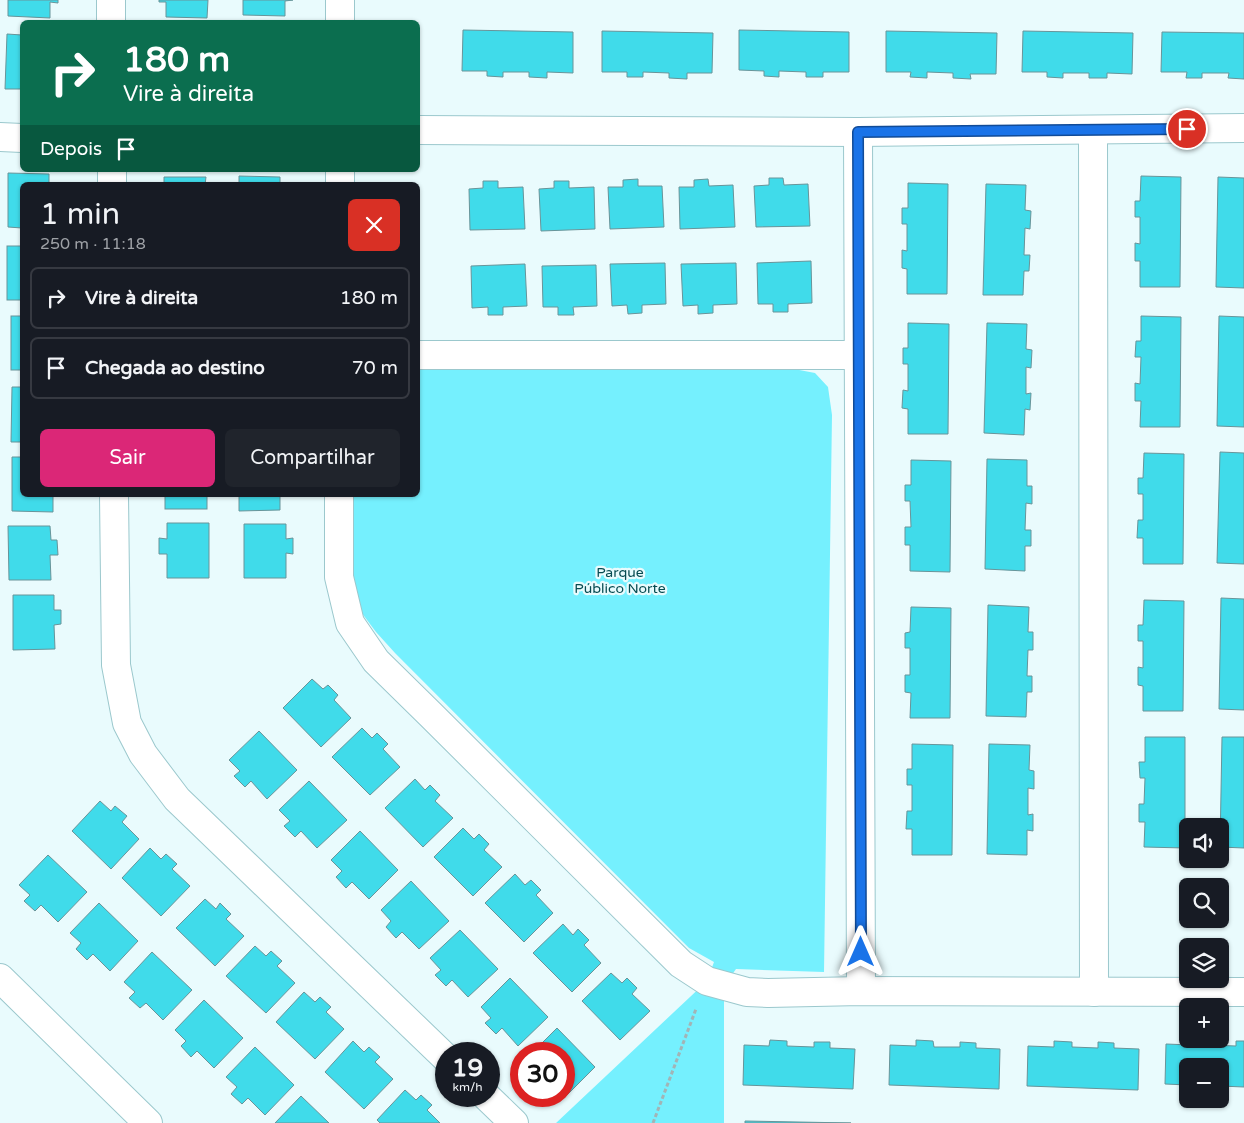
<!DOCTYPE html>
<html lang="pt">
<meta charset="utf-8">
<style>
:root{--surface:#171b24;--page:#20242c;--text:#f1f3f6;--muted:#9ea1a6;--line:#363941;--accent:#db2777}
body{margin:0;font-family:"Varela Round",sans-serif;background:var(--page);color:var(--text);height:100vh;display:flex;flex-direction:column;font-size:19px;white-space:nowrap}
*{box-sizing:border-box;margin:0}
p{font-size:16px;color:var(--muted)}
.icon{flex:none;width:28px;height:28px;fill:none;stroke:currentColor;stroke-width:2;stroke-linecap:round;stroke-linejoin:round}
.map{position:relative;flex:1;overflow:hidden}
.details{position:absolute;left:20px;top:182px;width:400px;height:315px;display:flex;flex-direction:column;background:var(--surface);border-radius:8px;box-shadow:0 1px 4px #0004}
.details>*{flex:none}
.top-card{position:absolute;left:20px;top:20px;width:400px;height:152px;border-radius:8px;box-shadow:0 1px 4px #0004;background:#0b6e4f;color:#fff;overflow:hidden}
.buttons{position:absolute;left:1179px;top:818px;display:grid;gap:10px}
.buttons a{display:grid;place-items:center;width:50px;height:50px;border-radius:8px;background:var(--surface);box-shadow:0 1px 4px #0004;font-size:25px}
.speed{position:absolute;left:435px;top:1042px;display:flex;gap:10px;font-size:25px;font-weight:700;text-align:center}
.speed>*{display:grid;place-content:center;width:65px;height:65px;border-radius:50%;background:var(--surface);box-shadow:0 1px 4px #0004;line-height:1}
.speed small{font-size:12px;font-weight:400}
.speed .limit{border:8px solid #d22;background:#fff;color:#111}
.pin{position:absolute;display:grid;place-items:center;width:42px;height:42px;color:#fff;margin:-21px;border:2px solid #fff;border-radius:50%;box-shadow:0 1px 5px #0007}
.me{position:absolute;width:55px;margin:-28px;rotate:0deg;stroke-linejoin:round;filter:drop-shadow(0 0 4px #0008)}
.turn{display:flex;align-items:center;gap:18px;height:105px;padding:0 20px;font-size:22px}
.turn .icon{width:65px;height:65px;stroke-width:2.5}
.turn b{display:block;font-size:35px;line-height:42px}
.then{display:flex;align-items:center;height:48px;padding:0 20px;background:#0003;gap:10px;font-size:19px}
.round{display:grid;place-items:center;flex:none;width:52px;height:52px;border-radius:8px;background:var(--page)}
.headline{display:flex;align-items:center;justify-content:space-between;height:85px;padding:0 20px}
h1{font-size:30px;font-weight:600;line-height:38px}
.action{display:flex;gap:10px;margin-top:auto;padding:10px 20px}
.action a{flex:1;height:58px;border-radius:8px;background:var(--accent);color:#fff;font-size:20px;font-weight:600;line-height:58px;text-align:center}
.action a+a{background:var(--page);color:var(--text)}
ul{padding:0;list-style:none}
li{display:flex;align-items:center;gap:15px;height:62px;margin:0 10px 8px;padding:0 10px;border:2px solid var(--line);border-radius:8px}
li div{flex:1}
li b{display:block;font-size:19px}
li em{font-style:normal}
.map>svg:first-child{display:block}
.green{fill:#75f0fe}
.building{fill:#40dbea;stroke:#689499}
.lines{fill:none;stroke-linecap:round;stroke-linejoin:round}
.minor-casing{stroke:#9bc8cd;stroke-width:30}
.path{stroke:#a2b4b6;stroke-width:3;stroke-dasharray:4 2.5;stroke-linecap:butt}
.minor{stroke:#fff;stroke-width:28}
.route-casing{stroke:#114b97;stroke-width:12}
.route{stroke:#1a73e8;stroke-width:9}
.labels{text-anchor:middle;stroke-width:4.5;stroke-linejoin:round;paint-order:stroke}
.park-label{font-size:14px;fill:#064b51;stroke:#e9fbfd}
</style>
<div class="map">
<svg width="1244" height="1123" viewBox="0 0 1244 1123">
<rect width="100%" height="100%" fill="#e9fbfd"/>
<path class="green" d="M 794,369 L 815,373 L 828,387 L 832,415 L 824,972 L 736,969 L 724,986 L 724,1123 L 556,1123 L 707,981 L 714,962 L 689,948 L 395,653 L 376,632 L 361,612 L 351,581 L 351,495 L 418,495 L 418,370 Z"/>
<g class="building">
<path d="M 8,0 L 58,0 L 58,3 L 50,2 L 50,18 L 8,16 Z"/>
<path d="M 159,0 L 208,0 L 207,18 L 166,17 L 166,2 L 159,2 Z"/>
<path d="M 243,0 L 293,0 L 285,1 L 285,16 L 243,15 Z"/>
<path d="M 463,30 L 573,32 L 573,73 L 547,72 L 547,78 L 529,77 L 529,72 L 503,72 L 503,77 L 487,76 L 487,71 L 462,71 Z"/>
<path d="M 739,30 L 849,32 L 849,72 L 823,72 L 823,77 L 806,77 L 806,72 L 779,71 L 779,77 L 764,76 L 764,71 L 739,70 Z"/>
<path d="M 602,31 L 713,33 L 712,73 L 687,73 L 687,79 L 669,78 L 669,73 L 643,72 L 643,77 L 627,77 L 627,72 L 602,72 Z"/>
<path d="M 886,31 L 997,33 L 996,74 L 970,74 L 971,79 L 953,78 L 953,73 L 927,72 L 927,78 L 910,77 L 911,72 L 886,72 Z"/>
<path d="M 1023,31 L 1133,33 L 1132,74 L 1107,73 L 1107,78 L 1089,78 L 1089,73 L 1063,73 L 1063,78 L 1047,77 L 1047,72 L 1022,72 Z"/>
<path d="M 1162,32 L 1244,33 L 1244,79 L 1228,78 L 1229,73 L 1202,73 L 1202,78 L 1186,78 L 1187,72 L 1161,72 Z"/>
<path d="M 7,34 L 22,35 L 22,89 L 5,89 Z"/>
<path d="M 8,173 L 49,174 L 49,185 L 22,185 L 22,228 L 8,227 Z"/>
<path d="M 239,176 L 280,177 L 280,185 L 239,185 Z"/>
<path d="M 1141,176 L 1181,177 L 1180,287 L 1140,287 L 1140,261 L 1135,261 L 1135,243 L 1140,244 L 1140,217 L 1135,217 L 1135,201 L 1140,201 Z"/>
<path d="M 164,177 L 206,177 L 205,185 L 164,185 Z"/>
<path d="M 1218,177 L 1244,178 L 1244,288 L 1216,287 Z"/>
<path d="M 769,178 L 783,178 L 784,185 L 808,184 L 810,226 L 756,227 L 754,186 L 769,185 Z"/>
<path d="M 638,179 L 638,186 L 662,186 L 664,227 L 610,229 L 608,187 L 623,187 L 623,180 Z"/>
<path d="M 708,179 L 709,186 L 733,185 L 735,227 L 680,229 L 679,187 L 694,187 L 694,180 Z"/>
<path d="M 483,181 L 498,181 L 498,188 L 523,187 L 525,229 L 470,230 L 469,189 L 483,188 Z"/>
<path d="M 554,181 L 569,181 L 569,188 L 594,187 L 595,229 L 541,231 L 539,189 L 554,188 Z"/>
<path d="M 908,183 L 948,184 L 947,294 L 907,294 L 907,269 L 902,268 L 902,250 L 907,251 L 907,224 L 902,224 L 902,208 L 908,208 Z"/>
<path d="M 986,184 L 1026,185 L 1025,210 L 1031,211 L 1030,229 L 1025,228 L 1024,255 L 1030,255 L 1029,271 L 1024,271 L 1023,295 L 983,295 Z"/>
<rect x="7" y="246" width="15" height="54"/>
<path d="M 811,261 L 812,303 L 788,304 L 788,312 L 773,312 L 773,304 L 758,304 L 757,263 Z"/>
<path d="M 665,263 L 666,304 L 642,305 L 642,313 L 628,314 L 627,305 L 612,306 L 610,264 Z"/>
<path d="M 736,263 L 737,304 L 713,305 L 713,313 L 698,314 L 698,305 L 683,306 L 681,264 Z"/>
<path d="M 525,264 L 527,306 L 503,307 L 503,315 L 488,315 L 488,307 L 472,308 L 471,266 Z"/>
<path d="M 596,265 L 597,306 L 573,307 L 574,315 L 558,315 L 558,307 L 543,307 L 542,266 Z"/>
<rect x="11" y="316" width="11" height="54"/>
<path d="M 1141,316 L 1181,317 L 1180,427 L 1140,427 L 1141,401 L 1135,401 L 1135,383 L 1140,384 L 1141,357 L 1135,357 L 1136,341 L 1141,341 Z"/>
<path d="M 1219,316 L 1244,317 L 1244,427 L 1217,426 Z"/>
<path d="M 908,323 L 949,324 L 948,434 L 908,434 L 908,409 L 902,408 L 903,390 L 908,391 L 908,364 L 903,364 L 903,348 L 908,348 Z"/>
<path d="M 987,323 L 1027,324 L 1026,349 L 1032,350 L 1031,368 L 1026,367 L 1026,394 L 1031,393 L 1030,410 L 1025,409 L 1024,435 L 984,433 Z"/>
<path d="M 12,387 L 22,387 L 22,442 L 11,442 Z"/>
<path d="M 1220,452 L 1244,453 L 1244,564 L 1217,563 Z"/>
<path d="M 1144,453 L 1184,454 L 1183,564 L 1143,564 L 1143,538 L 1137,538 L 1138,520 L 1143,520 L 1143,494 L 1138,494 L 1138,478 L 1143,478 Z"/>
<path d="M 12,457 L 22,457 L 22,495 L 53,495 L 53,512 L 12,511 Z"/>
<path d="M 987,459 L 1027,460 L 1027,486 L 1032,486 L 1032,504 L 1026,503 L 1025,530 L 1031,530 L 1031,546 L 1025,546 L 1025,571 L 985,569 Z"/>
<path d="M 911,460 L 951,461 L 950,572 L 910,571 L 910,545 L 905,545 L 905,527 L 911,527 L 910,501 L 905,501 L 905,485 L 911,485 Z"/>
<rect x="165" y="495" width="42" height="14"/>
<path d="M 239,495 L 280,495 L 280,510 L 239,511 Z"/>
<path d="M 167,523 L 209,523 L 209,578 L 167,578 L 167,554 L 159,554 L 159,538 L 167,539 Z"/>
<path d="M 244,524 L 286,524 L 286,539 L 293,538 L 293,554 L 286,553 L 286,578 L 244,578 Z"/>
<path d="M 8,526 L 50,526 L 51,540 L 57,540 L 58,555 L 50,555 L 51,580 L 9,580 Z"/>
<path d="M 13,595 L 54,595 L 54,610 L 61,610 L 61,624 L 54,625 L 55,649 L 13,650 Z"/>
<path d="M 1221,598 L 1244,599 L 1244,710 L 1219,709 Z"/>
<path d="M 1144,600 L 1184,601 L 1183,711 L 1143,711 L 1143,686 L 1138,685 L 1138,667 L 1143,668 L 1143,641 L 1138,641 L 1138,625 L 1143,625 Z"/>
<path d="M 988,605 L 1029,607 L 1028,632 L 1033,632 L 1033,650 L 1028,650 L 1027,676 L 1032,676 L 1032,692 L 1027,692 L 1026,717 L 986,716 Z"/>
<path d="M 911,607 L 951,608 L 950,718 L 910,718 L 911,693 L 905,692 L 905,675 L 910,675 L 910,648 L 905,648 L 905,633 L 910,632 Z"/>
<path d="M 312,679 L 323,689 L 328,685 L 338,695 L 334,700 L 351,718 L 321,747 L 283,708 Z"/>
<path d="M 362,728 L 372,738 L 377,733 L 388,744 L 383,749 L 400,767 L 370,795 L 332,757 Z"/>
<path d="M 259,731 L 297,770 L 267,799 L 251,781 L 245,787 L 234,776 L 240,771 L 229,760 Z"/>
<path d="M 1145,737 L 1185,737 L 1185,848 L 1144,847 L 1145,822 L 1139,822 L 1139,804 L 1144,804 L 1145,778 L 1140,778 L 1139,762 L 1145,762 Z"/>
<path d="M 1222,737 L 1244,737 L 1244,848 L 1220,847 Z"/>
<path d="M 912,744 L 953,745 L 952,855 L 912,855 L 912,829 L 906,829 L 907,811 L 912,811 L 912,785 L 907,785 L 907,769 L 912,769 Z"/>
<path d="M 989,744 L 1030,745 L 1029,770 L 1034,771 L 1034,789 L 1028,788 L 1028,815 L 1033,814 L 1033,831 L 1027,830 L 1027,855 L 987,854 Z"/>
<path d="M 415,779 L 425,790 L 430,785 L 440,795 L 435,801 L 453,818 L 423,847 L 385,808 Z"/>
<path d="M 309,781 L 347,820 L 317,848 L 301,831 L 295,837 L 284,826 L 290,821 L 279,810 Z"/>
<path d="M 100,801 L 111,811 L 115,806 L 127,816 L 122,822 L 139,839 L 111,869 L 72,831 Z"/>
<path d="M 463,828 L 474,839 L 479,834 L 489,844 L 484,850 L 502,867 L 473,896 L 434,857 Z"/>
<path d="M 360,831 L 398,870 L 369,899 L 352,882 L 346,888 L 336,877 L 342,871 L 331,860 Z"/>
<path d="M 150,848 L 161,859 L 166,854 L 177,864 L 172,869 L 190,886 L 161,916 L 122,878 Z"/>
<path d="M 48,855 L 87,892 L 58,922 L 41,905 L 35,911 L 24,901 L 30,895 L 19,885 Z"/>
<path d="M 515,874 L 525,885 L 531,880 L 541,890 L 536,895 L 553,913 L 524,942 L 485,903 Z"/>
<path d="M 411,881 L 449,921 L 419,949 L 402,932 L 396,938 L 386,927 L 391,921 L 381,910 Z"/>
<path d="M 205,899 L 216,909 L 220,903 L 231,914 L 226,919 L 244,936 L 215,966 L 176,928 Z"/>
<path d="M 99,903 L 138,941 L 110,971 L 93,954 L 87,960 L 76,949 L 81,943 L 70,933 Z"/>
<path d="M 563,924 L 573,935 L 578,929 L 589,940 L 584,945 L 601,963 L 572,992 L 533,953 Z"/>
<path d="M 460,930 L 498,969 L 468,997 L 452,980 L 446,986 L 435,975 L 441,970 L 430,958 Z"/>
<path d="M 255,946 L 266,956 L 271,951 L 282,961 L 277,966 L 295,983 L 266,1013 L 226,976 Z"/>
<path d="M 152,952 L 192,990 L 163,1020 L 146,1003 L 140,1008 L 129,998 L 135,992 L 124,982 Z"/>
<path d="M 611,973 L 622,983 L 627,978 L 637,988 L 632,994 L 650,1011 L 620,1040 L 582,1001 Z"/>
<path d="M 510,978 L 548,1017 L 518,1046 L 502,1028 L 496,1034 L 485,1023 L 491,1018 L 481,1007 Z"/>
<path d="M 304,992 L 315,1002 L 320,997 L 331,1007 L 326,1012 L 344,1029 L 315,1059 L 276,1022 Z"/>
<path d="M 204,1000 L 243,1038 L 214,1068 L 197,1051 L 191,1057 L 181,1046 L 186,1041 L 175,1030 Z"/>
<path d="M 557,1028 L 595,1067 L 566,1096 L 564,1094 L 564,1054 L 531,1054 Z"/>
<path d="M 1192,1039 L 1209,1040 L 1209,1045 L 1236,1046 L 1236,1041 L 1244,1041 L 1244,1087 L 1220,1086 L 1220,1066 L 1188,1066 L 1188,1085 L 1165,1084 L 1166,1044 L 1191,1045 Z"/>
<path d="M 770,1040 L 787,1041 L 787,1046 L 814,1047 L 814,1042 L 830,1042 L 830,1048 L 855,1049 L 853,1089 L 743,1085 L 744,1045 L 769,1046 Z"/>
<path d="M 916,1040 L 933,1041 L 934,1047 L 960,1047 L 960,1042 L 976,1043 L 976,1048 L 1000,1049 L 999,1089 L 889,1085 L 890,1045 L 916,1046 Z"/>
<path d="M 353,1041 L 364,1052 L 369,1047 L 380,1057 L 375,1062 L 393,1079 L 364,1109 L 325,1072 Z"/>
<path d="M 1054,1041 L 1072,1042 L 1072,1047 L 1098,1048 L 1098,1042 L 1114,1043 L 1114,1048 L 1139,1049 L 1138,1090 L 1027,1086 L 1028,1046 L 1054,1047 Z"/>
<path d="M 255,1047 L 294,1085 L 265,1115 L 248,1098 L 242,1104 L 231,1094 L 237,1087 L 226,1077 Z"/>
<path d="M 405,1090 L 416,1100 L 421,1095 L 432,1105 L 427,1110 L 440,1123 L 380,1123 L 377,1120 Z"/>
<path d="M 301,1096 L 329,1123 L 275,1123 Z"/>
<path d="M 745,1121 L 851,1123 L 745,1123 Z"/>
</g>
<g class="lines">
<defs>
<g id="minor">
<path d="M 111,0 L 111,22"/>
<path d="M 340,22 L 340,0"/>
<path d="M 418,130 L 858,132 L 1244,128"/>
<path d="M 1093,130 L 1094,992"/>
<path d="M 858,132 L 861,991"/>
<path d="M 0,137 L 22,138"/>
<path d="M 112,170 L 112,185"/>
<path d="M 340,185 L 340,170"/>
<path d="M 418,355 L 858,355"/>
<path d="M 114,495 L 116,665 L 127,723 L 143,754 L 177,799 L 446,1058"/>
<path d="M 339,495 L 339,577 L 350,623 L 376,661 L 431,715 L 681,964 L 707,981 L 747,992 L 768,993 L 861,991 L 1244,992"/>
<path d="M 0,978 L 148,1123"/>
<path d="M 486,1096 L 514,1123"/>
</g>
</defs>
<use href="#minor" class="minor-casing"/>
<path class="path" d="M 653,1123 L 696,1009"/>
<use href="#minor" class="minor"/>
</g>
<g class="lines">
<defs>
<path id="route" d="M 861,952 L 858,132 L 1187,129"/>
</defs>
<use href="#route" class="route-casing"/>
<use href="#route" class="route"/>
</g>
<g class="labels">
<g class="park-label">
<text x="620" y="577">Parque<tspan x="620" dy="16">Público Norte</tspan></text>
</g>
</g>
</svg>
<div class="buttons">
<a><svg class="icon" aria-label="sound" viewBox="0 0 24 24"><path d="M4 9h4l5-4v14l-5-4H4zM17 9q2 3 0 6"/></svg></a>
<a><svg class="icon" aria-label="search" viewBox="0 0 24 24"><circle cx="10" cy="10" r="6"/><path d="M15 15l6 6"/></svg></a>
<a><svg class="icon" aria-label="layers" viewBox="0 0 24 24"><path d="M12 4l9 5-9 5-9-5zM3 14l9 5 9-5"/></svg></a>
<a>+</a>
<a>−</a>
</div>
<div class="speed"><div>19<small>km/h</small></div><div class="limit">30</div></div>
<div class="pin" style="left:1187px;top:129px;background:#d93025"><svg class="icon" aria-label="arrive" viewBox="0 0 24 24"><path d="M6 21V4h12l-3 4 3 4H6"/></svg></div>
<svg class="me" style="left:861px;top:952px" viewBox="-20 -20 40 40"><path d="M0-17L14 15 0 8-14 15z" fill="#1a73e8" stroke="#fff" stroke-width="4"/></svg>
<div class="top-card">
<div class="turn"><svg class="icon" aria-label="right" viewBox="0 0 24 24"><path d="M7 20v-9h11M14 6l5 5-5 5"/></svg><div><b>180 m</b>Vire à direita</div></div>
<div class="then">Depois<svg class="icon" aria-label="arrive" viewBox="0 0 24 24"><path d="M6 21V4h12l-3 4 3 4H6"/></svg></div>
</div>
<section class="details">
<div class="headline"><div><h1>1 min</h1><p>250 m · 11:18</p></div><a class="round" style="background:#d93025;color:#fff"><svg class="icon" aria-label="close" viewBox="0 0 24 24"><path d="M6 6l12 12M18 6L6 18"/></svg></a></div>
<ul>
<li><svg class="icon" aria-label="right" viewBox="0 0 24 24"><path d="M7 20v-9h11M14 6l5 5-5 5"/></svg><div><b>Vire à direita</b></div><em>180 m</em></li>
<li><svg class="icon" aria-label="arrive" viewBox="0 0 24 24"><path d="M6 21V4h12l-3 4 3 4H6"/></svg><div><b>Chegada ao destino</b></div><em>70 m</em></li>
</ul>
<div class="action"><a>Sair</a><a>Compartilhar</a></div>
</section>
</div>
